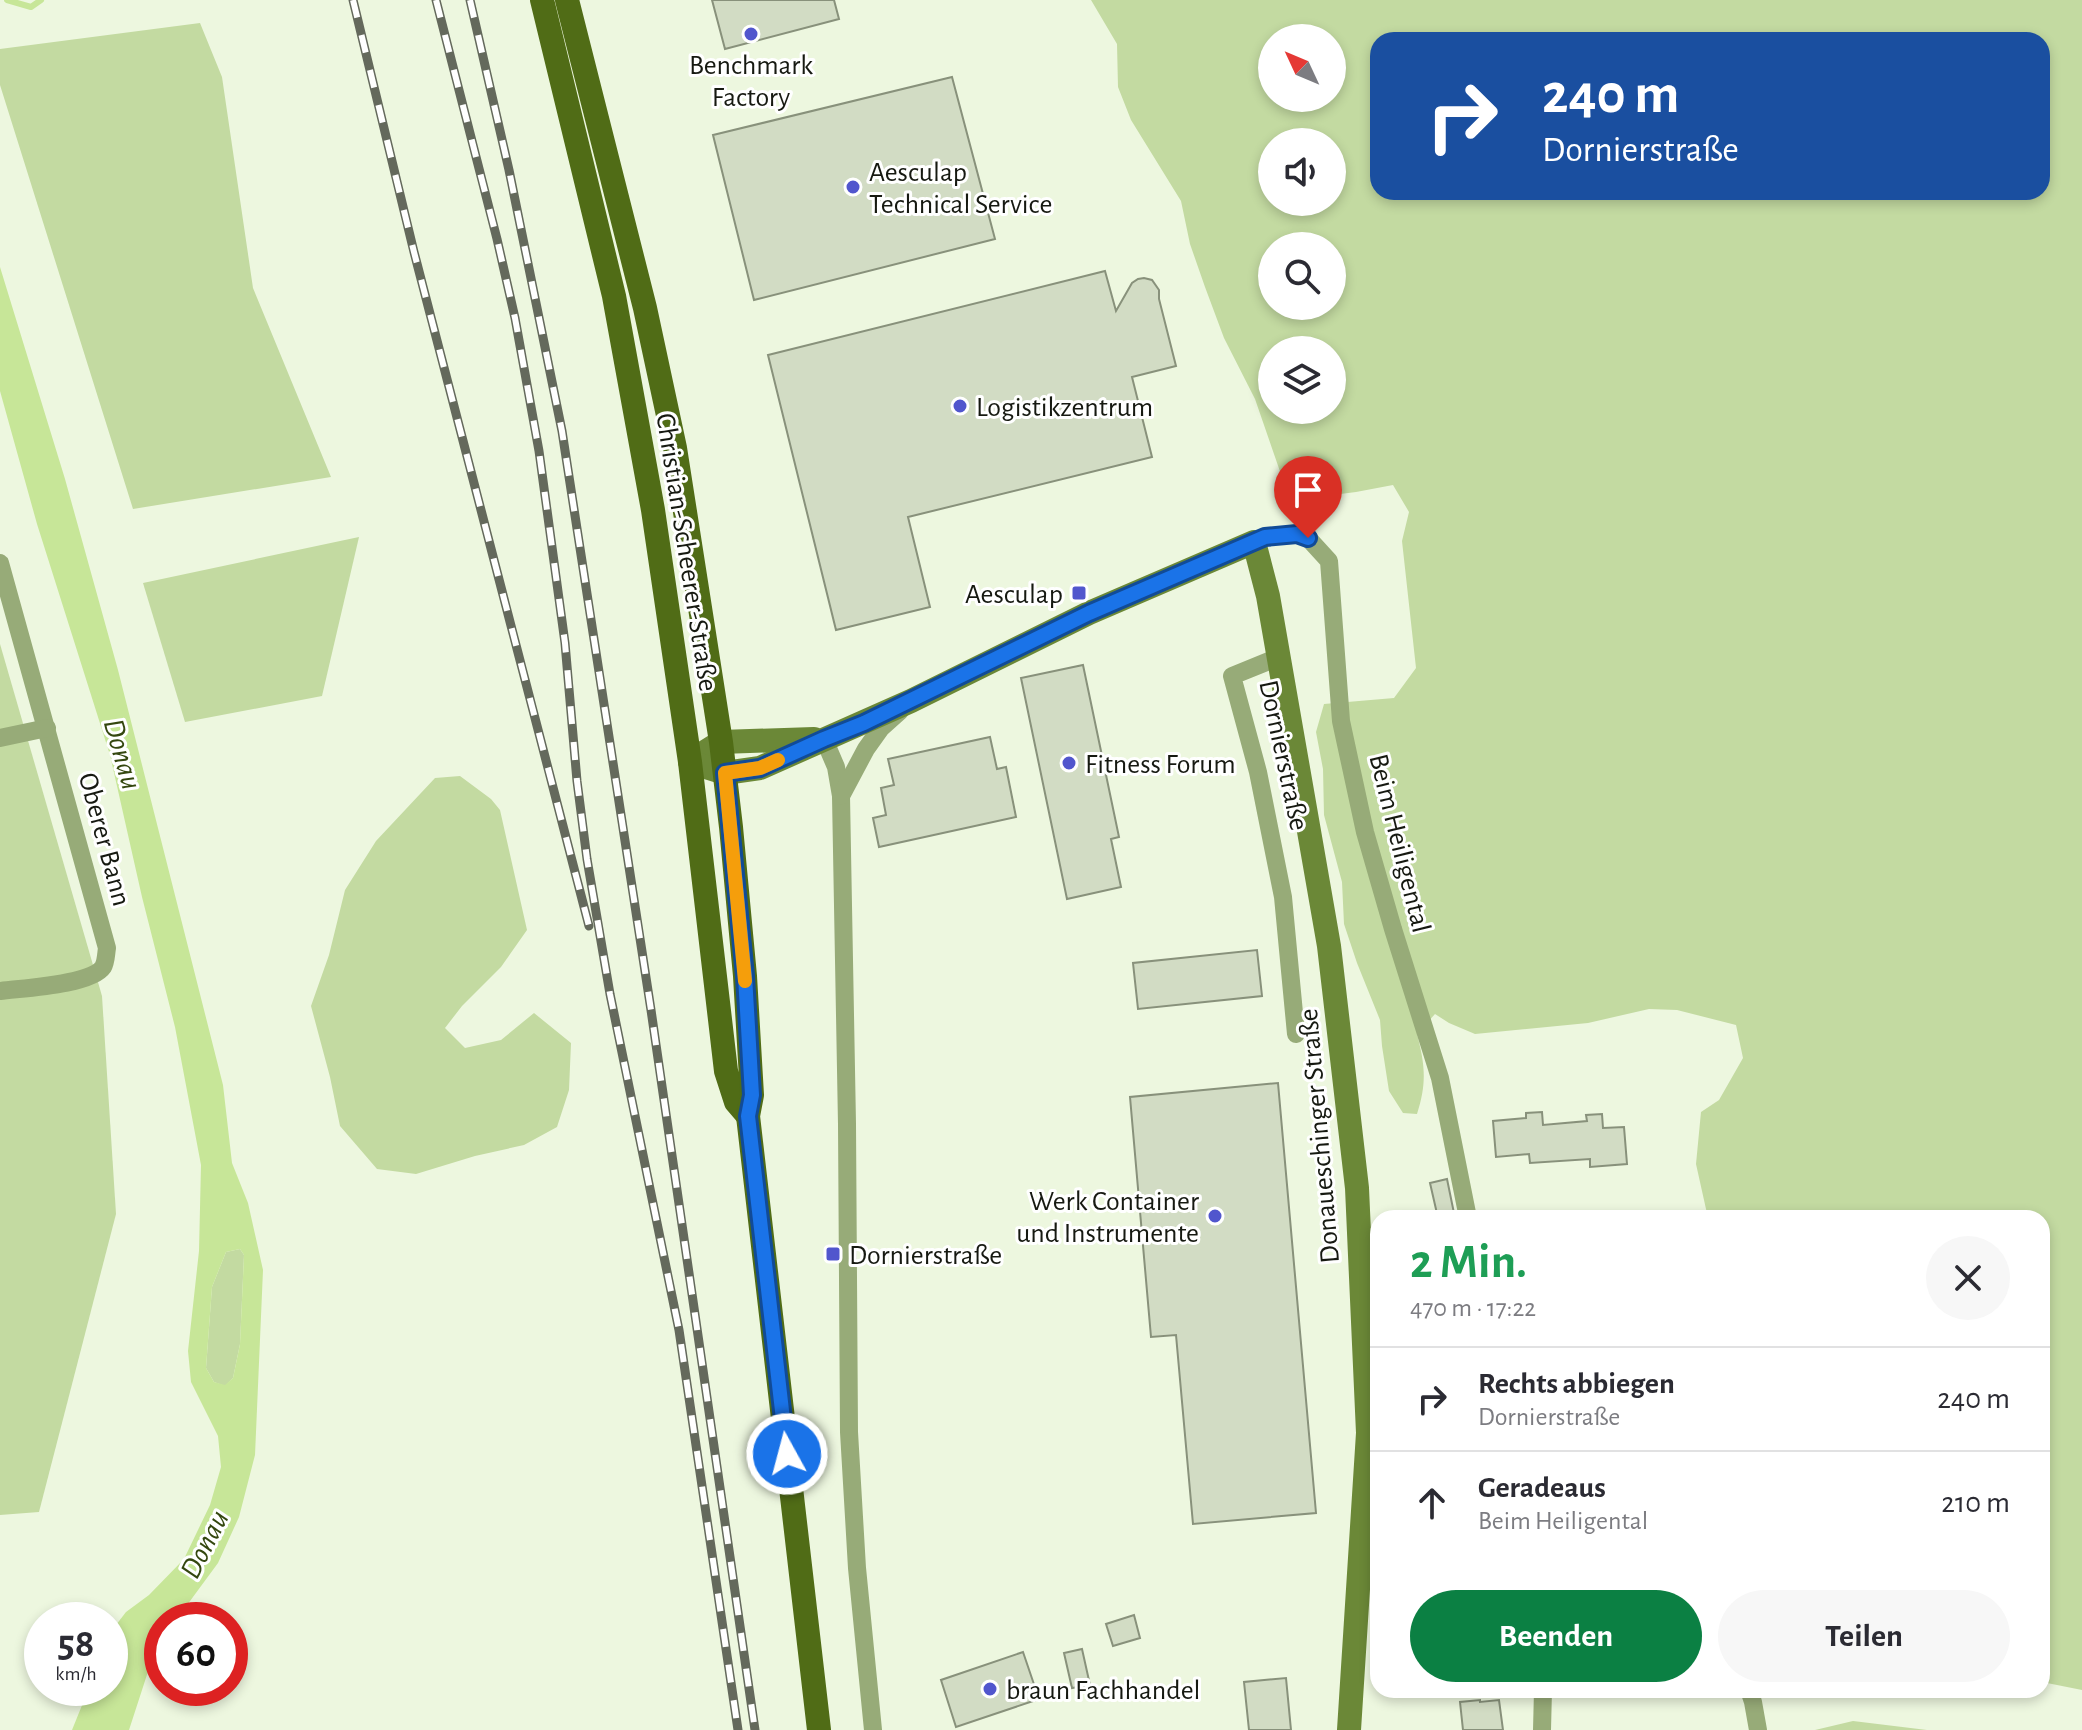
<!DOCTYPE html>
<html lang="de">
<meta charset="utf-8">
<style>
:root{--surface:#fff;--page:#f7f7f7;--text:#2b2b33;--muted:#7c7c81;--line:#e1e1e2;--accent:#0b8043}
body{margin:0;font-family:"Alegreya Sans",sans-serif;background:var(--page);color:var(--text);height:100vh;display:flex;flex-direction:column;font-size:30px;white-space:nowrap}
*{box-sizing:border-box;margin:0}
p{font-size:26px;color:var(--muted)}
.icon{flex:none;width:44px;height:44px;fill:none;stroke:currentColor;stroke-width:2;stroke-linecap:round;stroke-linejoin:round}
.map{position:relative;flex:1;overflow:hidden}
.details{position:absolute;left:1370px;top:1210px;width:680px;height:488px;display:flex;flex-direction:column;background:var(--surface);border-radius:24px;box-shadow:0 4px 12px #0003}
.details>*{flex:none}
.hud{position:absolute;left:1370px;top:32px;width:680px;height:168px;border-radius:24px;box-shadow:0 4px 12px #0003;background:#1a4fa0;color:#fff;overflow:hidden}
.needle{width:52px;rotate:314deg}
.controls{position:absolute;left:1258px;top:24px;display:grid;gap:16px}
.controls a{display:grid;place-items:center;width:88px;height:88px;border-radius:50%;background:var(--surface);box-shadow:0 4px 12px #0003;font-size:40px}
.speed{position:absolute;left:24px;top:1602px;display:flex;gap:16px;font-size:40px;font-weight:700;text-align:center}
.speed>*{display:grid;place-content:center;width:104px;height:104px;border-radius:50%;background:var(--surface);box-shadow:0 4px 12px #0003;line-height:1}
.speed small{font-size:20px;font-weight:400}
.speed .limit{border:12px solid #d22;background:#fff;color:#111}
.pin{position:absolute;display:grid;place-items:center;width:68px;height:68px;color:#fff;margin:-82px -34px;border-radius:50% 50% 50% 0;rotate:-45deg;box-shadow:0 0 8px #0007}
.pin .icon{rotate:45deg}
.me{position:absolute;width:88px;margin:-44px;rotate:353deg;stroke-linejoin:round;filter:drop-shadow(0 0 6px #0008)}
.turn{display:flex;align-items:center;gap:28px;height:168px;padding:0 40px;font-size:36px}
.turn .icon{width:104px;height:104px;stroke-width:2.5}
.turn b{display:block;font-size:56px;line-height:68px}
.round{display:grid;place-items:center;flex:none;width:84px;height:84px;border-radius:42px;background:var(--page)}
.head{display:flex;align-items:center;justify-content:space-between;height:136px;padding:0 40px}
h1{font-size:48px;font-weight:700;line-height:60px;color:#1e9e55}
.button{display:flex;gap:16px;margin-top:auto;padding:16px 40px}
.button a{flex:1;height:92px;border-radius:48px;background:var(--accent);color:#fff;font-size:32px;font-weight:700;line-height:92px;text-align:center}
.button a+a{background:var(--page);color:var(--text)}
ul{padding:0;list-style:none}
li{display:flex;align-items:center;gap:24px;height:104px;padding:0 40px;border-top:2px solid var(--line)}
li div{flex:1}
li b{display:block;font-size:30px}
li em{font-style:normal}
.map>svg:first-child{display:block}
.green{fill:#c3daa1;fill-rule:evenodd}
.water{fill:#c7e698;fill-rule:evenodd}
.lines{fill:none;stroke-linecap:round;stroke-linejoin:round}
.stream{stroke:#c7e698;stroke-width:6}
.building{fill:#d2dcc4;stroke:#88917b;stroke-width:2}
.street{stroke:#97ab78;stroke-width:18}
.secondary{stroke:#6b8837;stroke-width:24}
.primary{stroke:#506c16;stroke-width:24}
.rail-casing{stroke:#64695c;stroke-width:9}
.rail{stroke:#fff;stroke-width:6;stroke-dasharray:18;stroke-linecap:butt}
.route-casing{stroke:#114b97;stroke-width:20}
.route{stroke:#1a73e8;stroke-width:14}
.slow{stroke:#f59e0b;stroke-width:14}
.poi-dot{fill:#5156cd;stroke:#fff;stroke-width:3}
.labels{text-anchor:middle;stroke-width:6;stroke-linejoin:round;paint-order:stroke}
.poi-label{font-size:28px;fill:#161911;stroke:#fff;text-anchor:start}
.street-label{font-size:28px;fill:#161911;stroke:#fff}
.water-label{font-size:30px;font-style:italic;fill:#34470f;stroke:#fff}
</style>
<div class="map">
<svg width="2082" height="1730" viewBox="0 0 2082 1730">
<rect width="100%" height="100%" fill="#edf7df"/>
<g class="green">
<path d="M 1091,0 L 2082,0 L 2082,1690 L 2042,1682 L 2042,1218 L 1708,1218 L 1696,1164 L 1701,1112 L 1719,1100 L 1743,1058 L 1736,1025 L 1677,1010 L 1649,1009 L 1588,1023 L 1475,1034 L 1449,1023 L 1435,1014 L 1417,1034 C 1425,1065 1427,1083 1417,1114 L 1403,1113 L 1389,1091 L 1382,1046 L 1380,1020 L 1357,963 L 1344,924 L 1342,882 L 1324,815 L 1323,769 L 1316,732 L 1324,704 L 1394,698 L 1416,668 L 1402,541 L 1409,512 L 1393,485 L 1356,492 L 1317,497 L 1284,483 L 1255,399 L 1224,338 L 1205,287 L 1190,244 L 1181,201 L 1131,120 L 1118,87 L 1117,44 ZM 1272,38 L 1332,38 L 1332,98 L 1272,98 ZM 1378,40 L 2042,40 L 2042,192 L 1378,192 ZM 1272,142 L 1332,142 L 1332,202 L 1272,202 ZM 1272,246 L 1332,246 L 1332,306 L 1272,306 ZM 1272,350 L 1332,350 L 1332,410 L 1272,410 Z"/>
<path d="M 200,23 L 222,77 L 253,288 L 331,477 L 133,509 L 0,85 L 0,49 Z"/>
<path d="M 359,537 L 322,696 L 185,722 L 143,583 Z"/>
<path d="M 0,644 L 102,996 L 116,1214 L 39,1512 L 0,1515 Z"/>
<path d="M 460,776 L 491,799 L 500,810 L 527,930 L 501,967 L 462,1006 L 445,1028 L 465,1048 L 501,1040 L 534,1013 L 571,1043 L 569,1090 L 557,1127 L 524,1145 L 475,1156 L 416,1174 L 377,1169 L 340,1126 L 330,1077 L 311,1006 L 329,955 L 345,890 L 376,841 L 435,778 Z"/>
<path d="M 240,1249 L 244,1255 L 240,1344 L 233,1378 L 225,1386 L 214,1382 L 206,1368 L 212,1287 L 226,1252 Z"/>
<path d="M 1853,1721 L 1927,1730 L 1815,1730 Z"/>
</g>
<path class="water" d="M 0,267 L 65,479 L 118,670 L 223,1085 L 232,1163 L 248,1203 L 263,1270 L 255,1455 L 239,1517 L 218,1563 L 179,1616 L 176,1620 L 162,1620 L 162,1639 L 156,1647 L 129,1730 L 72,1730 L 89,1688 L 110,1688 L 110,1637 L 116,1625 L 126,1612 L 149,1595 L 184,1559 L 210,1505 L 221,1467 L 218,1436 L 191,1382 L 188,1351 L 199,1251 L 201,1165 L 175,1027 L 142,897 L 110,755 L 37,524 L 0,391 ZM 240,1249 L 244,1255 L 240,1344 L 233,1378 L 225,1385 L 214,1382 L 206,1368 L 212,1287 L 226,1252 Z"/>
<g class="lines">
<path class="stream" d="M 7,0 L 31,7 L 41,0"/>
</g>
<g class="building">
<path d="M 712,0 L 834,0 L 839,19 L 725,49 Z"/>
<path d="M 952,77 L 995,239 L 754,300 L 713,135 Z"/>
<path d="M 1105,271 L 1116,311 L 1132,283 L 1138,279 L 1144,278 L 1152,280 L 1159,290 L 1159,299 L 1176,366 L 1132,377 L 1152,457 L 908,517 L 930,607 L 836,630 L 768,355 Z"/>
<path d="M 1083,665 L 1119,837 L 1111,839 L 1121,887 L 1067,899 L 1021,678 Z"/>
<path d="M 990,737 L 997,769 L 1006,767 L 1016,817 L 879,847 L 873,818 L 886,815 L 881,788 L 894,785 L 888,759 Z"/>
<path d="M 1257,950 L 1262,996 L 1138,1009 L 1133,963 Z"/>
<path d="M 1278,1083 L 1316,1513 L 1193,1524 L 1176,1335 L 1151,1337 L 1130,1097 Z"/>
<path d="M 1542,1112 L 1543,1125 L 1587,1121 L 1586,1115 L 1602,1114 L 1603,1128 L 1624,1127 L 1627,1164 L 1590,1167 L 1590,1159 L 1530,1163 L 1529,1154 L 1496,1157 L 1493,1121 L 1526,1118 L 1526,1113 Z"/>
<path d="M 1447,1179 L 1455,1218 L 1438,1218 L 1430,1183 Z"/>
<path d="M 1134,1615 L 1140,1638 L 1113,1646 L 1106,1624 Z"/>
<path d="M 1082,1649 L 1090,1685 L 1072,1688 L 1064,1653 Z"/>
<path d="M 1023,1652 L 1039,1699 L 956,1727 L 941,1680 Z"/>
<path d="M 1286,1678 L 1291,1730 L 1249,1730 L 1244,1682 Z"/>
<path d="M 1480,1700 L 1480,1702 L 1499,1700 L 1503,1730 L 1463,1730 L 1460,1702 Z"/>
</g>
<g class="lines">
<g class="street">
<path d="M 1254,542 L 1265,537 L 1297,534 L 1308,538 L 1329,561 L 1341,721 L 1365,832 L 1393,929 L 1440,1078 L 1468,1218"/>
<path d="M 0,563 L 107,948 C 106,954 106,962 103,967 C 91,985 22,988 0,991"/>
<path d="M 1279,657 L 1232,676 L 1258,772 L 1283,897 L 1296,1034"/>
<path d="M 0,738 L 47,728"/>
<path d="M 824,739 L 836,767 L 841,796 L 847,1124 L 849,1432 L 857,1568 L 873,1730"/>
<path d="M 841,796 L 866,749 L 881,728 L 900,711"/>
<path d="M 1749,1690 L 1753,1702 L 1758,1730"/>
<path d="M 1542,1730 L 1543,1690"/>
</g>
<g class="secondary">
<path d="M 705,752 L 721,742 L 814,739"/>
<path d="M 690,762 L 725,773 L 760,768 L 911,701 L 1089,613 L 1254,542 L 1268,596 L 1329,946 L 1357,1188 L 1368,1433 L 1349,1730"/>
</g>
<g class="primary">
<path d="M 542,0 L 614,296 L 653,510 L 690,762 L 726,1071 L 736,1102 L 748,1116"/>
<path d="M 567,0 L 645,308 L 675,448 L 721,742 L 731,827 L 745,976 L 752,1095 L 748,1116 L 819,1730"/>
</g>
<defs>
<g id="rail">
<path d="M 353,0 L 414,252 L 589,926"/>
<path d="M 436,0 L 497,239 L 515,318 L 539,451 L 565,643 L 577,781 L 587,859 L 610,994 L 679,1330 L 738,1730"/>
<path d="M 470,0 L 509,170 L 562,431 L 651,1010 L 755,1730"/>
</g>
</defs>
<use href="#rail" class="rail-casing"/>
<use href="#rail" class="rail"/>
</g>
<g class="lines">
<defs>
<path id="route" d="M 787,1454 L 748,1116 L 752,1095 L 745,976 L 725,773 L 760,768 L 824,739 L 864,723 L 1089,613 L 1265,537 L 1297,534 L 1308,538"/>
</defs>
<use href="#route" class="route-casing"/>
<use href="#route" class="route"/>
<path class="slow" d="M 745,981 L 725,773 L 760,768 L 778,760"/>
</g>
<g class="poi-dot">
<circle cx="751" cy="34" r="8"/>
<circle cx="853" cy="187" r="8"/>
<circle cx="960" cy="406" r="8"/>
<rect x="1071" y="585" width="16" height="16" rx="4"/>
<circle cx="1069" cy="763" r="8"/>
<circle cx="1215" cy="1216" r="8"/>
<rect x="825" y="1246" width="16" height="16" rx="4"/>
<circle cx="990" cy="1689" r="8"/>
</g>
<g class="labels">
<g class="poi-label">
<text x="751" y="74" text-anchor="middle">Benchmark<tspan x="751" dy="32">Factory</tspan></text>
<text x="869" y="181">Aesculap<tspan x="869" dy="32">Technical Service</tspan></text>
<text x="976" y="416">Logistikzentrum</text>
<text x="1063" y="603" text-anchor="end">Aesculap</text>
<text x="1085" y="773">Fitness Forum</text>
<text x="1199" y="1210" text-anchor="end">Werk Container<tspan x="1199" dy="32">und Instrumente</tspan></text>
<text x="849" y="1264">Dornierstraße</text>
<text x="1006" y="1699">braun Fachhandel</text>
</g>
<g class="street-label">
<text transform="translate(688 552) rotate(81)" y="10">Christian-Scheerer-Straße</text>
<text transform="translate(1285 755) rotate(78)" y="10">Dornierstraße</text>
<text transform="translate(106 839) rotate(75)" y="10">Oberer Bann</text>
<text transform="translate(1401 843) rotate(76)" y="10">Beim Heiligental</text>
<text transform="translate(1318 1136) rotate(-95)" y="10">Donaueschinger Straße</text>
</g>
<g class="water-label">
<text transform="translate(123 754) rotate(74)" y="10">Donau</text>
<text transform="translate(204 1544) rotate(-63)" y="10">Donau</text>
</g>
</g>
</svg>
<div class="controls">
<a><svg class="needle" viewBox="-14 -14 28 28"><path d="M0-13l5 13h-10z" fill="#e53935"/><path d="M0 13l5-13h-10z" fill="#7c7c81"/></svg></a>
<a><svg class="icon" aria-label="sound" viewBox="0 0 24 24"><path d="M4 9h4l5-4v14l-5-4H4zM17 9q2 3 0 6"/></svg></a>
<a><svg class="icon" aria-label="search" viewBox="0 0 24 24"><circle cx="10" cy="10" r="6"/><path d="M15 15l6 6"/></svg></a>
<a><svg class="icon" aria-label="layers" viewBox="0 0 24 24"><path d="M12 4l9 5-9 5-9-5zM3 14l9 5 9-5"/></svg></a>
</div>
<div class="speed"><div>58<small>km/h</small></div><div class="limit">60</div></div>
<div class="pin" style="left:1308px;top:538px;background:#d93025"><svg class="icon" aria-label="arrive" viewBox="0 0 24 24"><path d="M6 21V4h12l-3 4 3 4H6"/></svg></div>
<svg class="me" style="left:787px;top:1454px" viewBox="-20 -20 40 40"><circle r="17" fill="#1a73e8" stroke="#fff" stroke-width="3"/><path d="M0-11L8 9 0 5-8 9z" fill="#fff"/></svg>
<div class="hud">
<div class="turn"><svg class="icon" aria-label="right" viewBox="0 0 24 24"><path d="M7 20v-9h11M14 6l5 5-5 5"/></svg><div><b>240 m</b>Dornierstraße</div></div>
</div>
<section class="details">
<div class="head"><div><h1>2 Min.</h1><p>470 m · 17:22</p></div><a class="round"><svg class="icon" aria-label="close" viewBox="0 0 24 24"><path d="M6 6l12 12M18 6L6 18"/></svg></a></div>
<ul>
<li><svg class="icon" aria-label="right" viewBox="0 0 24 24"><path d="M7 20v-9h11M14 6l5 5-5 5"/></svg><div><b>Rechts abbiegen</b><p>Dornierstraße</p></div><em>240 m</em></li>
<li><svg class="icon" aria-label="ahead" viewBox="0 0 24 24"><path d="M12 20V5M6 11l6-6 6 6"/></svg><div><b>Geradeaus</b><p>Beim Heiligental</p></div><em>210 m</em></li>
</ul>
<div class="button"><a>Beenden</a><a>Teilen</a></div>
</section>
</div>
